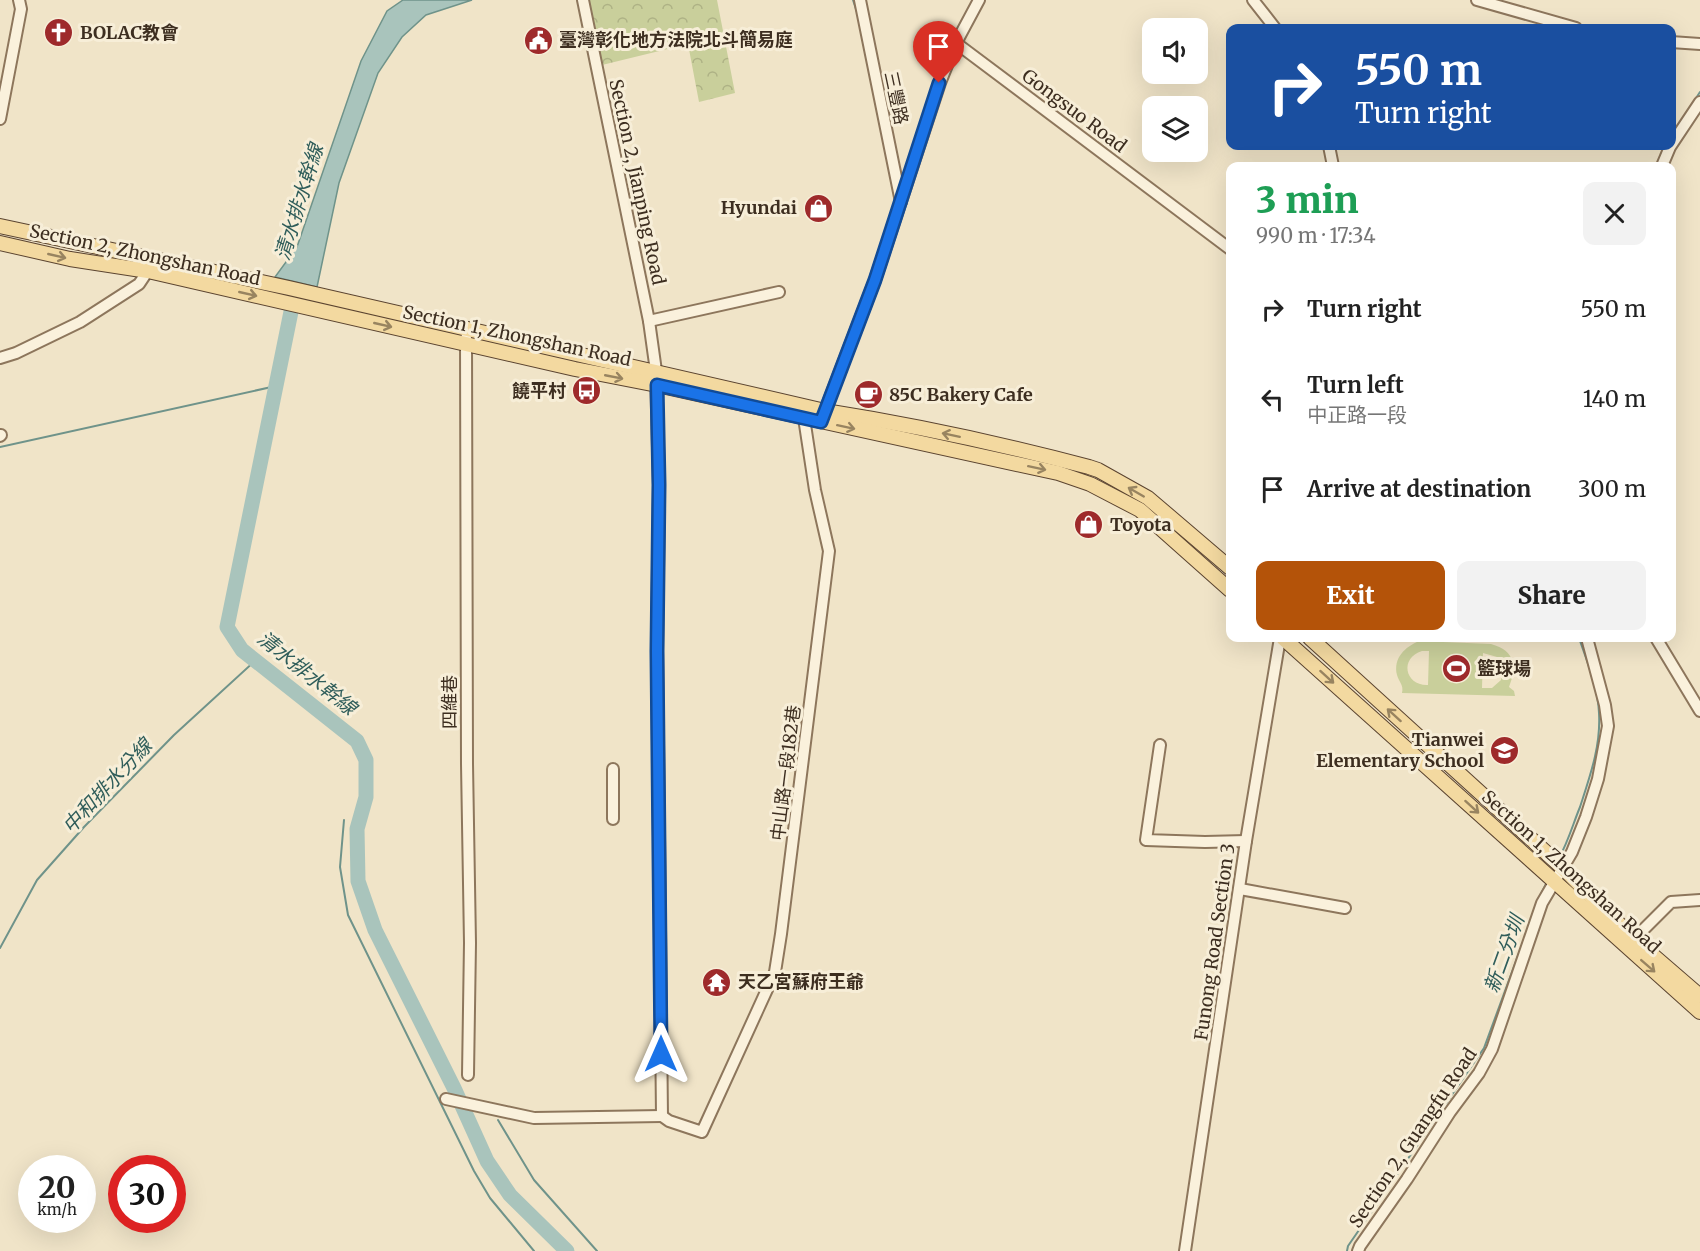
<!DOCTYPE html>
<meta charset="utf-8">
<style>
:root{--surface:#fff;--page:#f2f2f2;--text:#222;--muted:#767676;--accent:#b45309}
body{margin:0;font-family:Merriweather,"Noto Sans TC",serif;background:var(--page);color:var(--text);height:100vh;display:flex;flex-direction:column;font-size:22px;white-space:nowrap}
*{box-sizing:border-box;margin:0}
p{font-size:20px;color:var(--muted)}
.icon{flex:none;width:33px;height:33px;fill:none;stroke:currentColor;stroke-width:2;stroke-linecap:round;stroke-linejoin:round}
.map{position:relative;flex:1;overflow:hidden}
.side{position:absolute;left:1226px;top:162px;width:450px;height:480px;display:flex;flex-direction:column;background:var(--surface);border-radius:12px;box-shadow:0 6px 24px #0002}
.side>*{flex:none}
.banner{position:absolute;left:1226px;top:24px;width:450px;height:126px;border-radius:12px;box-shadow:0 6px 24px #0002;background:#1a4fa0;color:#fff;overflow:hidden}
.buttons{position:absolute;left:1142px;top:18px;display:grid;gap:12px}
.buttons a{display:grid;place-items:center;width:66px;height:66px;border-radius:12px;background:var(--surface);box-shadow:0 6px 24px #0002;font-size:30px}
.speed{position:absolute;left:18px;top:1155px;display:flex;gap:12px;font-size:30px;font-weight:700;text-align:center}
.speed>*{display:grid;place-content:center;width:78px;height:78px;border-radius:50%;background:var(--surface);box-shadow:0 6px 24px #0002;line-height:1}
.speed small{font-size:15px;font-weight:400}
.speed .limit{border:9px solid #d22;background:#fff;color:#111}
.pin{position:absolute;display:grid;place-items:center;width:51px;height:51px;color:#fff;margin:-62px -26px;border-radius:50% 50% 50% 0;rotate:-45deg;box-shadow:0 0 6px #0007}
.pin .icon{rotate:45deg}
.me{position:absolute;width:66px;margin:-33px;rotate:0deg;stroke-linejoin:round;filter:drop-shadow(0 0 4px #0008)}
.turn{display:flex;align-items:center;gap:21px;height:126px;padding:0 30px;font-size:27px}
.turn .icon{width:78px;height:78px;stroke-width:2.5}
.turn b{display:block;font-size:42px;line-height:51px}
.round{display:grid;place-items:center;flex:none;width:63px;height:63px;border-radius:12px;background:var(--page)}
.headline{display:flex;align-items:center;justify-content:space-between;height:102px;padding:0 30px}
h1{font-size:36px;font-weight:800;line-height:45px;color:#1e9e55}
.primary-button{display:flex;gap:12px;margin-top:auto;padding:12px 30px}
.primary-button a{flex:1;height:69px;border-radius:12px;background:var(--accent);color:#fff;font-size:24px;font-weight:800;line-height:69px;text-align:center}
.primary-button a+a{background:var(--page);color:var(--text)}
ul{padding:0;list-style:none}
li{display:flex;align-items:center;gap:18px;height:90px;padding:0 30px}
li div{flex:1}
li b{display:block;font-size:22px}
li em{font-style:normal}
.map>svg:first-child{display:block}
.forest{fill:url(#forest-crowns)}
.pitch{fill:#c9cf9b;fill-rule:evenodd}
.water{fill:#a9c4bc;stroke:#6f938a;stroke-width:1.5}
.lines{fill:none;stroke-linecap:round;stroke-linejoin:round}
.stream{stroke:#6f938a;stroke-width:2}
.river{stroke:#a9c4bc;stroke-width:15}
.minor-casing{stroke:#8d765c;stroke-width:14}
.major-casing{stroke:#5b4430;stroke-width:16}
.minor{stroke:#faf1dc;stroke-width:10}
.major{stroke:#f3d9a0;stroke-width:14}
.oneway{stroke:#988460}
.route-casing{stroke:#114b97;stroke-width:15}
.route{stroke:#1a73e8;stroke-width:10}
.labels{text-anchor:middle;stroke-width:6;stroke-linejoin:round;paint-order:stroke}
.poi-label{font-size:18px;font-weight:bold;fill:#3d2e20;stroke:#f7eed8;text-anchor:start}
.street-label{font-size:18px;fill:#3d2e20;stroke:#f7eed8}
.water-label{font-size:20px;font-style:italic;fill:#2f5d5a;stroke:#f7eed8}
</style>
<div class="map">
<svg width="1700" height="1251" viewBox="0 0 1700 1251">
<defs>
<pattern id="forest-crowns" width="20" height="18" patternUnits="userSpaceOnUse" patternTransform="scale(1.5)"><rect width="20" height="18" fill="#c9cf9b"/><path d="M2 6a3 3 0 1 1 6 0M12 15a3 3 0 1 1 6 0" fill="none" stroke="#aeb285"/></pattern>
</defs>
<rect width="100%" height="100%" fill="#f0e4c8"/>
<path class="forest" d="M 588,0 L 717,0 L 735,93 L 699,102 L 688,44 L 602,65 Z"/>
<path class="pitch" d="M 1419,641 L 1491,644 C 1516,651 1517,667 1509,687 L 1514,691 L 1515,696 L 1402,693 C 1404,685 1399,682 1397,675 C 1393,658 1405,647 1419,641 ZM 1422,651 L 1429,651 L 1428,685 C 1405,686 1399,658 1422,651 ZM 1483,653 L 1497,657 L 1503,667 L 1501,680 L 1492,688 L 1482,688 Z"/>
<path class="water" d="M 403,0 L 472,0 L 426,15 L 402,37 L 378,73 L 339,183 L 317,287 L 275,277 L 297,247 L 361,61 L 387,11 Z"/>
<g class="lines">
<g class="stream">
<path d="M 853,0 L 857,12"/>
<path d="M 1689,109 L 1700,92"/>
<path d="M 0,447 L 276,386"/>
<path d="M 344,820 L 340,867 L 348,915 L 474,1171 L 490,1198 L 534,1251"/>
<path d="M 1559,858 C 1568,842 1573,824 1580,807 C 1590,776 1601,746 1599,713 C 1598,688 1587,661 1579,638"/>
<path d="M 1539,898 L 1547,882"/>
<path d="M 0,948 L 37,880 L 84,827 L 174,735 L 256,660"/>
<path d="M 498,1120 L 534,1180 L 597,1251"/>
<path d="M 1347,1251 L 1348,1246 L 1484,1048 L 1529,926"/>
</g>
<path class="river" d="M 295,292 L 227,627 L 242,650 L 357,741 L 366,760 L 366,797 L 357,829 L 358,881 L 375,930 L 454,1088 L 487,1161 L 510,1195 L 567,1251"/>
<defs>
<g id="minor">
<path d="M 583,0 L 649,321 L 656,371 L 659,485 L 657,651 L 662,1116 L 669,1121 L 702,1132 L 775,972 L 781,934 L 829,551 L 815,490 L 804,418 L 805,411"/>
<path d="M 860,0 L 901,202"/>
<path d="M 1253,0 L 1275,28"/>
<path d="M 1477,0 L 1576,28"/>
<path d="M 1671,42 L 1700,44"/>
<path d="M 956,43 L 1230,249"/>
<path d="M 0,119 L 21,9 L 19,0"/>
<path d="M 1329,146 L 1333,166"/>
<path d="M 1662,166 L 1670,147 L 1700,102"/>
<path d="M 649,321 L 779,292"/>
<path d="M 466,338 L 467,764 L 470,943 L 468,1075"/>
<path d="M 0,358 L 16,353 L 80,322 L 139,284 L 151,266"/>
<path d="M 823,416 L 875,280 L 940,83 L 956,43 L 979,0"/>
<path d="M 0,436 L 1,435"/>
<path d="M 1656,638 L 1700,711"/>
<path d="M 1160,745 L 1146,840 L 1205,842 L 1246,841"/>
<path d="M 613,769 L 613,819"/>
<path d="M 1240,889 L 1345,908"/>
<path d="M 1630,943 L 1671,902 L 1700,900"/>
<path d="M 446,1099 L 534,1118 L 662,1116"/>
<path d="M 1185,1251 L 1246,841 L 1280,638"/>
<path d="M 1358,1251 L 1360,1246 L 1407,1179 L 1450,1112 L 1479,1073 L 1492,1049 L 1542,903 L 1572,852 L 1586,817 L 1598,779 L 1608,726 L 1605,705 L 1587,638"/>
</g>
<g id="major">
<path d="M 0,226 L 289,288 L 825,411 C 914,425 1002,444 1089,467 L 1098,470 L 1148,498 L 1230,568"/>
<path d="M 0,243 L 70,259 L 148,271 L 575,369 L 657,385 L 1058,473 L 1090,484 L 1140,510 L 1230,590"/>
<path d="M 1283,638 L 1700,1012"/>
<path d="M 1310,638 L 1563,868 L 1634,939 L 1700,996"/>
</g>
</defs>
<use href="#minor" class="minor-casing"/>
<use href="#major" class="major-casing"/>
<use href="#minor" class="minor"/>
<use href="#major" class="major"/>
</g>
<defs><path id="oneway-shaft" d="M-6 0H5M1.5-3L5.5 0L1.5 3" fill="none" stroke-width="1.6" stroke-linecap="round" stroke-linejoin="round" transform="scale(1.5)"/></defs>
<g class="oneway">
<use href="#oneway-shaft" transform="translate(57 256) rotate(13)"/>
<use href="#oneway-shaft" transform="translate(248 294) rotate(13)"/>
<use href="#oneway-shaft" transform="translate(383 325) rotate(13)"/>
<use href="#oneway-shaft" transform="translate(614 377) rotate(11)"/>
<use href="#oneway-shaft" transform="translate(846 427) rotate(12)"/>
<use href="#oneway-shaft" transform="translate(951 435) rotate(-168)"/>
<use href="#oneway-shaft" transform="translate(1037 468) rotate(12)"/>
<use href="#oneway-shaft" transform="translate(1136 492) rotate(-150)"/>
<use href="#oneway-shaft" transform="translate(1327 677) rotate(42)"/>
<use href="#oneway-shaft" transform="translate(1394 715) rotate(-138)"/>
<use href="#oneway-shaft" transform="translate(1472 807) rotate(42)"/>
<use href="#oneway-shaft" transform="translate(1648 966) rotate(41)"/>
</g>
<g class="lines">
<defs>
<path id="route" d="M 661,1054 L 657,651 L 659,485 L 657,385 L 821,422 L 875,280 L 939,83"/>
</defs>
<use href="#route" class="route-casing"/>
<use href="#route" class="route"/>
</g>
<defs>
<symbol id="church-disc" viewBox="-11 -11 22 22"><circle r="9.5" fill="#9e2a2b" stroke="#f7eed8"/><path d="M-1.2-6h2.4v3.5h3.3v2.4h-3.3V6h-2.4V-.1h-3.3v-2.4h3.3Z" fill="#fff"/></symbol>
<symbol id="civic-disc" viewBox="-11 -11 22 22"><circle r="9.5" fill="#9e2a2b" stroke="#f7eed8"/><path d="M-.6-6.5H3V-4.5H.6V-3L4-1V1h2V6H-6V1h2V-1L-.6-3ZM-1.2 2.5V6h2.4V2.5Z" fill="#fff"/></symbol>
<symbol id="shop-disc" viewBox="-11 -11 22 22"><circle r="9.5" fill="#9e2a2b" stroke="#f7eed8"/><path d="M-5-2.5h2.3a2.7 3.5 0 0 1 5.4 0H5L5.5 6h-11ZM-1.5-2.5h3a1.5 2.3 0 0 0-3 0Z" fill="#fff"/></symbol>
<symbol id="bus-disc" viewBox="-11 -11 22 22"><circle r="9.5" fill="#9e2a2b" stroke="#f7eed8"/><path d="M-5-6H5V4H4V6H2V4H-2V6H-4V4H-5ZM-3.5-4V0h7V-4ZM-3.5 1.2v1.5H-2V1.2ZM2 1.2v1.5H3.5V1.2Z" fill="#fff"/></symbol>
<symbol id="cafe-disc" viewBox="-11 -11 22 22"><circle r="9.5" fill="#9e2a2b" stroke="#f7eed8"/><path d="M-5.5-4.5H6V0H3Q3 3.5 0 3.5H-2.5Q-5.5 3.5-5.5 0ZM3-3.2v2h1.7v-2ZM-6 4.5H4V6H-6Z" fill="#fff"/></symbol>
<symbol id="stadium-disc" viewBox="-11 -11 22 22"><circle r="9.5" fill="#9e2a2b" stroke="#f7eed8"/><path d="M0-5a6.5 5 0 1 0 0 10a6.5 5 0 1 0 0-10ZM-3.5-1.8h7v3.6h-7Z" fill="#fff"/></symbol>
<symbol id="school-disc" viewBox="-11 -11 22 22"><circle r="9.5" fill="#9e2a2b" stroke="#f7eed8"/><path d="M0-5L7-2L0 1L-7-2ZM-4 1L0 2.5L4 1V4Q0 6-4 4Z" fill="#fff"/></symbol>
<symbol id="temple-disc" viewBox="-11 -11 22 22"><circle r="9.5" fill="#9e2a2b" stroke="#f7eed8"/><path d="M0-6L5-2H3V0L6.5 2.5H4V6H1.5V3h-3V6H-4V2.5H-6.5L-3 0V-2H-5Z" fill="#fff"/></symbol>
</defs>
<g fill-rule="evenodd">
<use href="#church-disc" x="42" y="16" width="33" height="33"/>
<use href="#civic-disc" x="522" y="24" width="33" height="33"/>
<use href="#shop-disc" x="802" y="192" width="33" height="33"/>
<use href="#bus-disc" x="570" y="374" width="33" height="33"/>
<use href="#cafe-disc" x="852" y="378" width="33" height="33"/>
<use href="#shop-disc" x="1072" y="508" width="33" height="33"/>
<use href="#stadium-disc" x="1440" y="652" width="33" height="33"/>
<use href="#school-disc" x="1488" y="734" width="33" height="33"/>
<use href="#temple-disc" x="700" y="966" width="33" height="33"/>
</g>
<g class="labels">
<g class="poi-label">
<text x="80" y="39">BOLAC教會</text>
<text x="559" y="46">臺灣彰化地方法院北斗簡易庭</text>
<text x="797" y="214" text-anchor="end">Hyundai</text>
<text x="566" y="397" text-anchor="end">饒平村</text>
<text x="889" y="401">85C Bakery Cafe</text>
<text x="1110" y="531">Toyota</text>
<text x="1477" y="675">籃球場</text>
<text x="1484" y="746" text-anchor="end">Tianwei<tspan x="1484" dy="21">Elementary School</tspan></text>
<text x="738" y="988">天乙宮蘇府王爺</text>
</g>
<g class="street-label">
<text transform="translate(896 98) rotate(78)" y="6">三豐路</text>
<text transform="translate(1074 111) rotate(37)" y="6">Gongsuo Road</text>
<text transform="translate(637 182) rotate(78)" y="6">Section 2, Jianping Road</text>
<text transform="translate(145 255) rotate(12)" y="6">Section 2, Zhongshan Road</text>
<text transform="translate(517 336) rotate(12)" y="6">Section 1, Zhongshan Road</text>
<text transform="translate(450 702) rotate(-90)" y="6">四維巷</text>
<text transform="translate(786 773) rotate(-83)" y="6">中山路一段182巷</text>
<text transform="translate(1571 872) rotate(42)" y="6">Section 1, Zhongshan Road</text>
<text transform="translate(1215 942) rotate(-82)" y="6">Funong Road Section 3</text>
<text transform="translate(1413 1138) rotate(-56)" y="6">Section 2, Guangfu Road</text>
</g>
<g class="water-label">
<text transform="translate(299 202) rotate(-73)" y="7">清水排水幹線</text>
<text transform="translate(307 673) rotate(39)" y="7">清水排水幹線</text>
<text transform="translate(107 786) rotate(-47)" y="7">中和排水分線</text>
<text transform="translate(1504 954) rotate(-70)" y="7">新二分圳</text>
</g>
</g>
</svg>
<div class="buttons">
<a><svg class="icon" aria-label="sound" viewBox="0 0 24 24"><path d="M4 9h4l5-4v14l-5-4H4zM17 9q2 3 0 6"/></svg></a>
<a><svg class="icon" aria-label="layers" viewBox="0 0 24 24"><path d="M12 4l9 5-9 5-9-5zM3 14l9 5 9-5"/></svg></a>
</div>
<div class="speed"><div>20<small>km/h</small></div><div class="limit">30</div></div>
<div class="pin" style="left:939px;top:83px;background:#d93025"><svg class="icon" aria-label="arrive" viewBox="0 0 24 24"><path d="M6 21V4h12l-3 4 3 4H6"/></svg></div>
<svg class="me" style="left:661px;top:1054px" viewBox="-20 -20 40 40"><path d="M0-17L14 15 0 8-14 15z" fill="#1a73e8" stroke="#fff" stroke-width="4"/></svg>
<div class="banner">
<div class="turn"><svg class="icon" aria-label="right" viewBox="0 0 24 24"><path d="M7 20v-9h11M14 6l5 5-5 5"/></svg><div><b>550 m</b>Turn right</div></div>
</div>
<section class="side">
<div class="headline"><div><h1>3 min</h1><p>990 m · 17:34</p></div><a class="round"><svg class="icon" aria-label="close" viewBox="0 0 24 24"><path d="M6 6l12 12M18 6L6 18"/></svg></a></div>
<ul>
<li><svg class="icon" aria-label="right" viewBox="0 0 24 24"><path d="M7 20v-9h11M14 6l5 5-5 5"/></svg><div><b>Turn right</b></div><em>550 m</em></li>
<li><svg class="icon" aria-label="left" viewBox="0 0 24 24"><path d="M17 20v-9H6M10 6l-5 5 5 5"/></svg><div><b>Turn left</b><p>中正路一段</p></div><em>140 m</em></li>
<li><svg class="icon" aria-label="arrive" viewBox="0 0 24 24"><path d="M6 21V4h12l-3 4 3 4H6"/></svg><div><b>Arrive at destination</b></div><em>300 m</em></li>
</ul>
<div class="primary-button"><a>Exit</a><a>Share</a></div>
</section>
</div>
